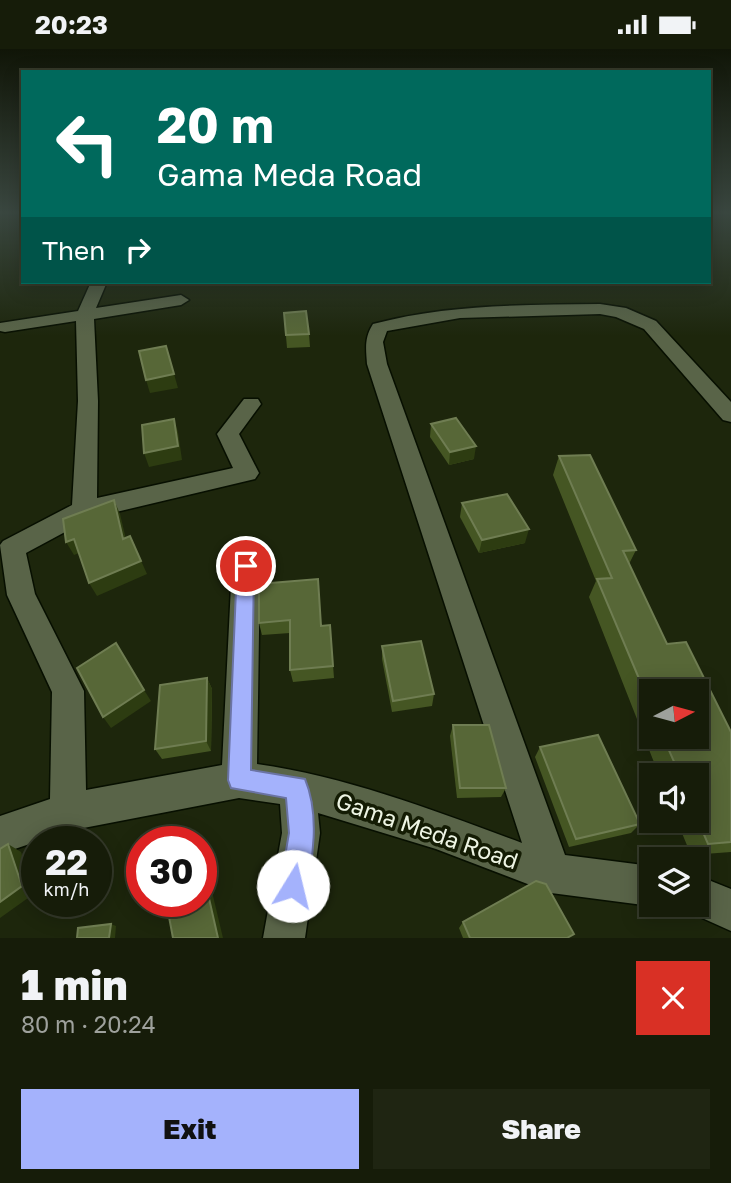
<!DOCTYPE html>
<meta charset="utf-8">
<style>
:root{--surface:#161c09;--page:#1f2512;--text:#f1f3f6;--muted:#9ea19c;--line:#353a2a;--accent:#a4b2fc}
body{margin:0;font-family:"Golos Text",sans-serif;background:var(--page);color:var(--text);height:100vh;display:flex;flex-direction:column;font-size:26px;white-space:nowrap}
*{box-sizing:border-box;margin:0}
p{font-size:23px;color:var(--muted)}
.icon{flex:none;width:38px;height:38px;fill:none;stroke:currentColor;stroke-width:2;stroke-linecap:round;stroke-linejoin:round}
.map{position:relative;height:889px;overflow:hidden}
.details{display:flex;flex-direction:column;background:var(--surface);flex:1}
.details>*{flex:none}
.hud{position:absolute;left:21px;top:21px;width:690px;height:214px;border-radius:0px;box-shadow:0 4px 18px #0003,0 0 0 2px var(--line);background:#00695c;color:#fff;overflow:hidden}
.needle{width:46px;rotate:84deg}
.fabs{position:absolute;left:639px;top:630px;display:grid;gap:14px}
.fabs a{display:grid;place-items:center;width:70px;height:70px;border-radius:0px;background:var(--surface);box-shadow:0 4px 18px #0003,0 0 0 2px var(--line);font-size:35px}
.speed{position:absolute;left:21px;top:777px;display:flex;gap:14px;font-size:35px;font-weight:700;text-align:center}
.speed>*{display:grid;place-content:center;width:91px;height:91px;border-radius:50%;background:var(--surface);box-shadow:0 4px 18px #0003,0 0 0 2px var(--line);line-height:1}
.speed small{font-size:18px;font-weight:400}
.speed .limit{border:10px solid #d22;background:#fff;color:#111}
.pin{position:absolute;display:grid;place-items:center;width:60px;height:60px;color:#fff;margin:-30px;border:4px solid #fff;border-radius:50%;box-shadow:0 2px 7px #0007}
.me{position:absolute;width:77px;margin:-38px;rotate:9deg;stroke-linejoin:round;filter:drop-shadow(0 0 5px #0008)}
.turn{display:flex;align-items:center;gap:24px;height:147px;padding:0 21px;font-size:32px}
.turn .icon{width:91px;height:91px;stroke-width:2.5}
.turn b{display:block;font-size:49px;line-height:60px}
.then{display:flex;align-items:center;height:66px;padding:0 21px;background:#0003;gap:14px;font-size:26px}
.round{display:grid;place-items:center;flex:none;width:74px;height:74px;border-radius:0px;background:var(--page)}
.head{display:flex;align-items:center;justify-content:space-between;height:119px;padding:0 21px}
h1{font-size:42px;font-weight:800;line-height:52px}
.button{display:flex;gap:14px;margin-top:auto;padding:14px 21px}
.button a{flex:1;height:80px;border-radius:0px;background:var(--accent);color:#111;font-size:28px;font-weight:800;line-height:80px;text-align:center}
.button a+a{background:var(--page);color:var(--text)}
.status{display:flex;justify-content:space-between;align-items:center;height:49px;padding:0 35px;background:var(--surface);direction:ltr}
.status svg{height:19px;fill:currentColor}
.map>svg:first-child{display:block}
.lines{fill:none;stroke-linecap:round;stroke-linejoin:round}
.minor-casing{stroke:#070f00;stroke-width:3}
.minor{fill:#596448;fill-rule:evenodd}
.wall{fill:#455623;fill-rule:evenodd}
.shaded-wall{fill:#2d3c11}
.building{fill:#576737;stroke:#6f7d52;stroke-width:2}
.route{fill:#a4b2fc;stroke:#6b74a4;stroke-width:2}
.labels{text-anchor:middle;stroke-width:7;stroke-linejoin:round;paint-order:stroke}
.near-street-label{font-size:23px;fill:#eef5e4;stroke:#141c04}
</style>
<div class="status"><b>20:23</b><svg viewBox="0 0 49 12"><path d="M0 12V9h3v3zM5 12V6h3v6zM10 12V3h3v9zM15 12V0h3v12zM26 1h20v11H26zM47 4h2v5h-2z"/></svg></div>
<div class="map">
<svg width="731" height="889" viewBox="0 0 731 889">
<rect width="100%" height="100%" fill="#1d260c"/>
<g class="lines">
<defs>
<g id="minor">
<path d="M 91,233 L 107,233 L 96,259 L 181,246 L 189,251 L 181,256 L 94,270 L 98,352 L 97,449 L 233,419 L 217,385 L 244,350 L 258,350 L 261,355 L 239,385 L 259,424 L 255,430 L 91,469 L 26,504 L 35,545 L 84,642 L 86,741 L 222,716 L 232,517 L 236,509 L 246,506 L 256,509 L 260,517 L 257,715 C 348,728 436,762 522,794 L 367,315 C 366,300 364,289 373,275 C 448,255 523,256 600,255 L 626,259 L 656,272 L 731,353 L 731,373 L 723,371 L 644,280 L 616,268 L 600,265 L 460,269 L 387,282 L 383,293 L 387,315 L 565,806 L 651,817 L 651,856 L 654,856 L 651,857 L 551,844 L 436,800 L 318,764 L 320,784 L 305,889 L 263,889 L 282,784 L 280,755 L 239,749 L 68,782 L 0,805 L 0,767 L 50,750 L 52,643 L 7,546 L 0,496 L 3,492 L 72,456 L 78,352 L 76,272 L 5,283 L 0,282 L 0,274 L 78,262 Z"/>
<path d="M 696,826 L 731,840 L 731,882 L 682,860 L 680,856 L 696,856 Z"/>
</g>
</defs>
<use href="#minor" class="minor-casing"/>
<use href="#minor" class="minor"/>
</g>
<g class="wall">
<path d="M 284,264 L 309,285 L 310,298 L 287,299 Z"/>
<path d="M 431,375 L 474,410 L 449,416 L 430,388 Z"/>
<path d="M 559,407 L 636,501 L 629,515 L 667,595 L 731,683 L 731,803 L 691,806 L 677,772 L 696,772 L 696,726 L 659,726 L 589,548 L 596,532 L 553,426 ZM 651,642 L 696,688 L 651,688 Z"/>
<path d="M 462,454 L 525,494 L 479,504 L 460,468 Z"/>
<path d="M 259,535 L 322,577 L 330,576 L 334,629 L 293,633 L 290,621 L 290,584 L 262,586 L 259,574 Z"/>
<path d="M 382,597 L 434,645 L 432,657 L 392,663 L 382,610 Z"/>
<path d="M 207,629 L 212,640 L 211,702 L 162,710 L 155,700 Z"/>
<path d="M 453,676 L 506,739 L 501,748 L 457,749 L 450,687 Z"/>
<path d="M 540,698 L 640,775 L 631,784 L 569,798 L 535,708 Z"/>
<path d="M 463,873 L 567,889 L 463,889 L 459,879 Z"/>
</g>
<g class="shaded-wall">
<path d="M 174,325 L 178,339 L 150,344 L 146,331 Z"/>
<path d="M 174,370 L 178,383 L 182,411 L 149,418 L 144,404 Z"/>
<path d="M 476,397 L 474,410 L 449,416 L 450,403 Z"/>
<path d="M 114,451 L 120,465 L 129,503 L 123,490 Z"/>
<path d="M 529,480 L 525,494 L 479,504 L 482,491 Z"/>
<path d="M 130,487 L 147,525 L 97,547 L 89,534 Z"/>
<path d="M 74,490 L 82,503 L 74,506 L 66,493 Z"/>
<path d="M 207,629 L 212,640 L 211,702 L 206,692 Z"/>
<path d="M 144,641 L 151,652 L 111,679 L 103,668 Z"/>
<path d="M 8,795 L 21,803 L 35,844 L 0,869 L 0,853 Z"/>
<path d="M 203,823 L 209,830 L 223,889 L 218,889 Z"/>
<path d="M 111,875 L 116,877 L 115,889 L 109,889 Z"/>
</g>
<g class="building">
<path d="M 306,262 L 309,285 L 286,286 L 284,264 Z"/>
<path d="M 166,297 L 174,325 L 146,331 L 139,302 Z"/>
<path d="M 456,369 L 476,397 L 450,403 L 431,375 Z"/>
<path d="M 174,370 L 178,397 L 144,404 L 142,376 Z"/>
<path d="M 590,406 L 636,501 L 623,502 L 667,595 L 686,593 L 731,683 L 731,793 L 708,795 L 696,767 L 696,726 L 680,726 L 663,688 L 696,688 L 696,642 L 651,642 L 651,658 L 597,530 L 612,529 L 559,407 Z"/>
<path d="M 507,445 L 529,480 L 482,491 L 462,454 Z"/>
<path d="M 114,451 L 123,490 L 130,487 L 141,512 L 89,534 L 74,490 L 66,493 L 63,470 Z"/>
<path d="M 318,530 L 321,577 L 330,576 L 333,617 L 290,621 L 290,571 L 259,574 L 259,535 Z"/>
<path d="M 421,592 L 434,645 L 393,652 L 382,597 Z"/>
<path d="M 116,594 L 144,641 L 103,668 L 77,619 Z"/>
<path d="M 207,629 L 206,692 L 155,700 L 160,636 Z"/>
<path d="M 453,676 L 489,676 L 506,739 L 460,739 Z"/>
<path d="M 598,686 L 640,775 L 576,790 L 540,698 Z"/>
<path d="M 8,795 L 22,837 L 0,853 L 0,800 Z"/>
<path d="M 203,823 L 218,889 L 173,889 L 166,852 L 201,852 L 201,824 Z"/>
<path d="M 536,832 L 546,835 L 574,885 L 567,889 L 470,889 L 463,873 Z"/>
<path d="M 111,875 L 109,889 L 77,889 L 78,879 Z"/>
</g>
<linearGradient id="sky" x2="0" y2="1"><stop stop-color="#101507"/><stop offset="0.57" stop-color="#3a4740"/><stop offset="1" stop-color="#3a4740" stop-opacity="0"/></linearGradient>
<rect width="731" height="287" fill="url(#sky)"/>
<path class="route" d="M 246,509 L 254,517 L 251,721 L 305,730 C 319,763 315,814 302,846 L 293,850 L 283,846 L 280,837 L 289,784 L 286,749 L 231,739 L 228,731 L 237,517 Z"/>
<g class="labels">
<g class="near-street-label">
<text transform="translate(427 782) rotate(19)" y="8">Gama Meda Road</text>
</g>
</g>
</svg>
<div class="fabs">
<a><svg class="needle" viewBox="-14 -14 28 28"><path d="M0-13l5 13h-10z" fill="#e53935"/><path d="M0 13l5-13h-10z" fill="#9ea19c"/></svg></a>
<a><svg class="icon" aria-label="sound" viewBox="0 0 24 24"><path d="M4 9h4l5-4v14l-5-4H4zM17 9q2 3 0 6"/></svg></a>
<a><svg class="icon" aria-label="layers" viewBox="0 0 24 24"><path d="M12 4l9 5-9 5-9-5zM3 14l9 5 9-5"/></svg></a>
</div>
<div class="speed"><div>22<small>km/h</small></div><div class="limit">30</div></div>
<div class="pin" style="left:246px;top:517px;background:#d93025"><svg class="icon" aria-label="arrive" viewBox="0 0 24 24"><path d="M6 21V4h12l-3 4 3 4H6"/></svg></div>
<svg class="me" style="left:293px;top:837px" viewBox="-20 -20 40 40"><circle r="19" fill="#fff"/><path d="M0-13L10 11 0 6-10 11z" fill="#a4b2fc"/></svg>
<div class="hud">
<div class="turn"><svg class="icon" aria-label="left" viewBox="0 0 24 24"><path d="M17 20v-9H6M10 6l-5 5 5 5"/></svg><div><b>20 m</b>Gama Meda Road</div></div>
<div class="then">Then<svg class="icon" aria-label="right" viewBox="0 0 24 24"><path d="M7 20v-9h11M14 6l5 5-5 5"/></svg></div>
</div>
</div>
<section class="details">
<div class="head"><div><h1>1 min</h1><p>80 m · 20:24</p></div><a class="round" style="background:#d93025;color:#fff"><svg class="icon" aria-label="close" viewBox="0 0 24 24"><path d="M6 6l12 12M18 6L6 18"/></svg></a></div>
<div class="button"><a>Exit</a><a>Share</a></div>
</section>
